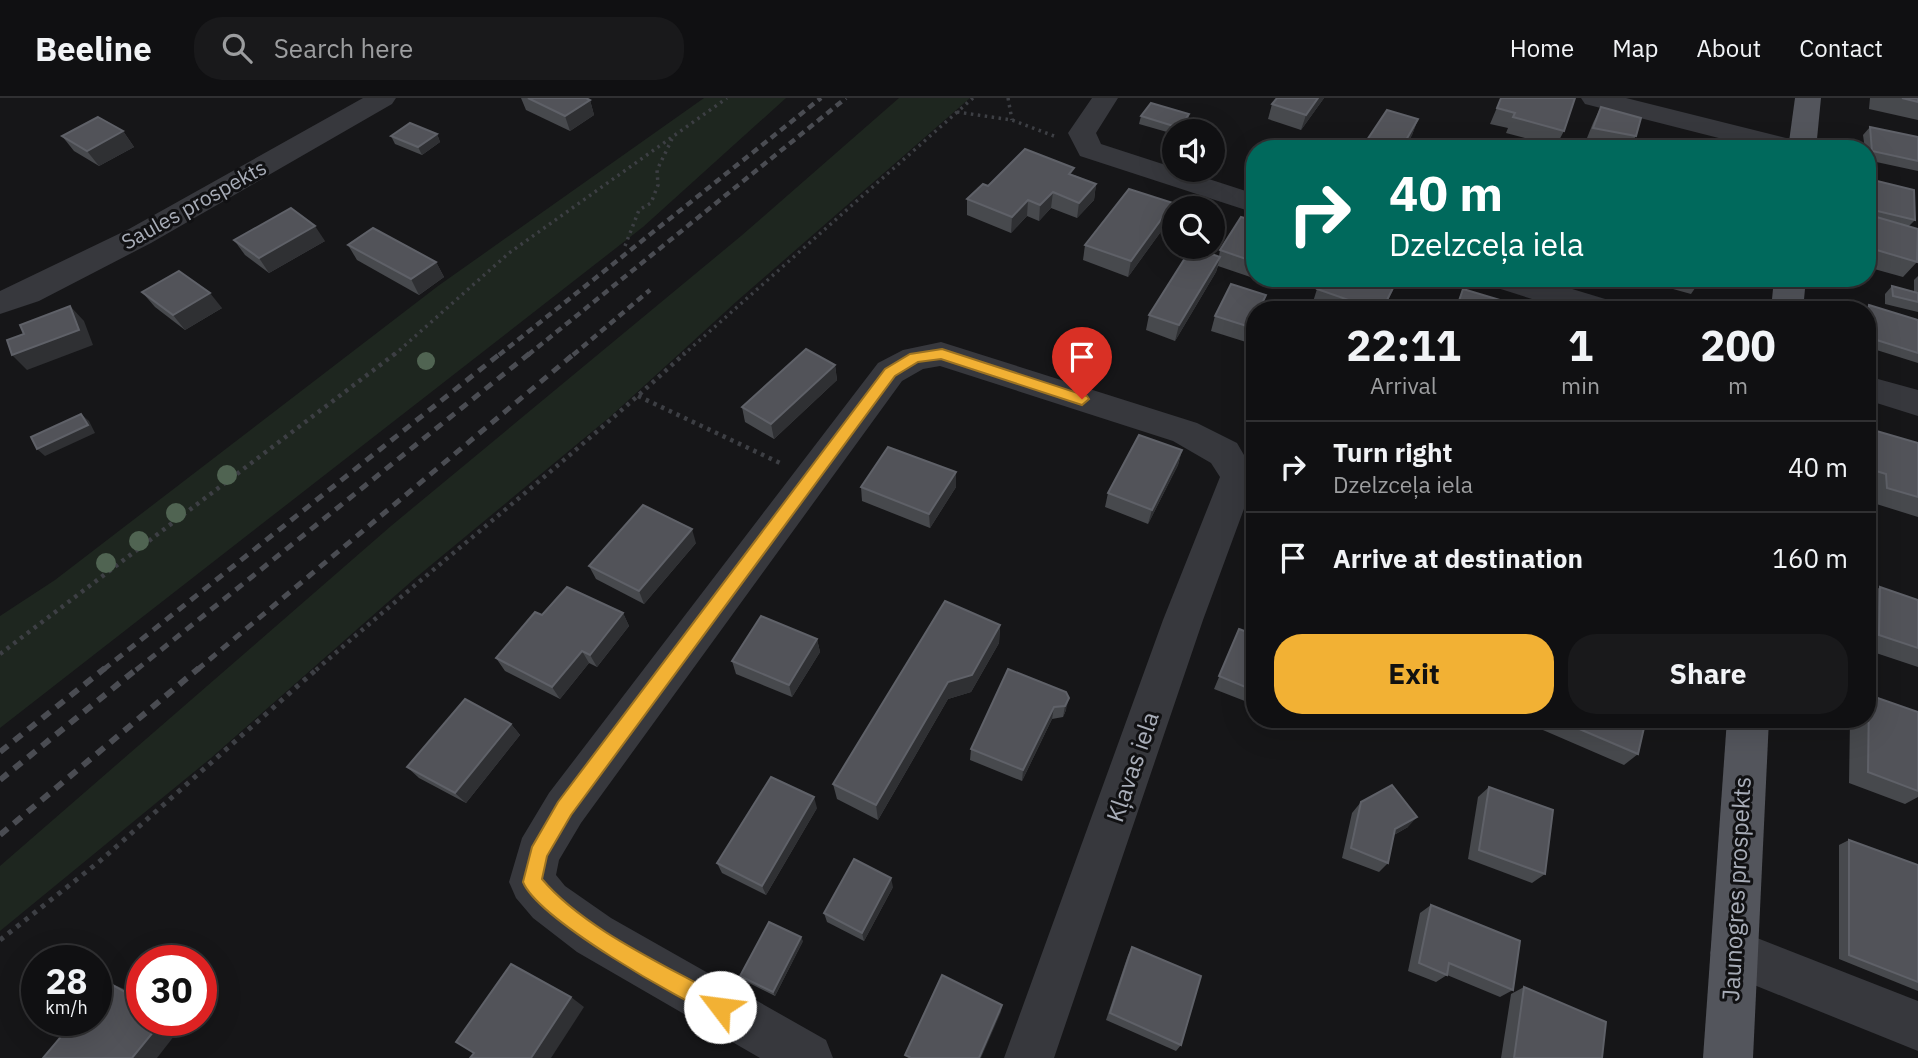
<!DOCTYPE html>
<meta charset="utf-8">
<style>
:root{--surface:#101012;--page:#19191b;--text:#f1f3f6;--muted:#9c9d9f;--line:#303032;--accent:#f2b134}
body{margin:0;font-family:"IBM Plex Sans",sans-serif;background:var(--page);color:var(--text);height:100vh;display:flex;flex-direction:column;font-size:26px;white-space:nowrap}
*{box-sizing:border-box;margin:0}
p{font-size:23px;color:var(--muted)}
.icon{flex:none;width:38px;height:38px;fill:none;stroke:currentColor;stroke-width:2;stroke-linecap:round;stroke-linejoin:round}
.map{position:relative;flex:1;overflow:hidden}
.panel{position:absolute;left:1246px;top:203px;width:630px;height:427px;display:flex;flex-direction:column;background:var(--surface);border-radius:28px;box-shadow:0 7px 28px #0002,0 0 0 2px var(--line)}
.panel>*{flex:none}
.guide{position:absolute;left:1246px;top:42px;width:630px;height:147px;border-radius:28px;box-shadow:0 7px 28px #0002,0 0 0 2px var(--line);background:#00695c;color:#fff;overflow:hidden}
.buttons{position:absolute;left:1162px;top:21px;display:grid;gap:14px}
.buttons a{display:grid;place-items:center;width:63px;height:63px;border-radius:50%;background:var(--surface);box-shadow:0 7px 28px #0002,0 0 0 2px var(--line);font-size:35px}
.speed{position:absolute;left:21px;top:847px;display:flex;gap:14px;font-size:35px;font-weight:700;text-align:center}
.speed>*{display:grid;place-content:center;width:91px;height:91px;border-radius:50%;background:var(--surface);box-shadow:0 7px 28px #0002,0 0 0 2px var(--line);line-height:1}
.speed small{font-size:18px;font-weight:400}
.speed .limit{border:10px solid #d22;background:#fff;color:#111}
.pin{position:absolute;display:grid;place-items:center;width:60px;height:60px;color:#fff;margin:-72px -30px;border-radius:50% 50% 50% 0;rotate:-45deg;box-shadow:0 0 7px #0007}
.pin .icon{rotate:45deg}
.me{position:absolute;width:77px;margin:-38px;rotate:300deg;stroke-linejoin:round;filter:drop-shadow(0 0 5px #0008)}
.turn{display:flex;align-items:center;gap:24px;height:147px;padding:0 28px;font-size:32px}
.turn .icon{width:91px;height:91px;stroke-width:2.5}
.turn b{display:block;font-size:49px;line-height:60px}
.eta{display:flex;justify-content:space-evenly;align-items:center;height:119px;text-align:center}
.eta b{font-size:42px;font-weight:800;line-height:49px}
.button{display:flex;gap:14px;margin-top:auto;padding:14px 28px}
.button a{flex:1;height:80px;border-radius:28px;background:var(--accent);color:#111;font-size:28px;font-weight:800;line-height:80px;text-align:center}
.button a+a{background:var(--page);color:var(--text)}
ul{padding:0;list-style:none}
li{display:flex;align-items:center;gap:21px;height:91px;padding:0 28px;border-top:2px solid var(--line)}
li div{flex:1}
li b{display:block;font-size:26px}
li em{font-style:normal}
header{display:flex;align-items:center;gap:42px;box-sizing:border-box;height:98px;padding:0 35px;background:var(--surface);border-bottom:2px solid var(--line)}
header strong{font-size:33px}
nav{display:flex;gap:38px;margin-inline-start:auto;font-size:24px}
.search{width:490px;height:63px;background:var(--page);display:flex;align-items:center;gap:18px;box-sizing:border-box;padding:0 24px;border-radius:28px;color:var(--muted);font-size:26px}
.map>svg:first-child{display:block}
.green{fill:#1e261f}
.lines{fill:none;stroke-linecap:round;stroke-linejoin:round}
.path-far2{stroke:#3d3f44;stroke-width:3.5;stroke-dasharray:2.5 4.5;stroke-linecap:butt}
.path-far1{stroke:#3d3f44;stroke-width:4.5;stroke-dasharray:3.5 5;stroke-linecap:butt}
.path{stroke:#3d3f44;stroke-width:5;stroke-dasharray:4.5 6;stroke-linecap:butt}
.minor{fill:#37383d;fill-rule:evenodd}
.major{fill:#53555c;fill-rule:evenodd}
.rail-far2{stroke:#4a4c52;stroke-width:4.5;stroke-dasharray:7 5;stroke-linecap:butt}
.rail-far1{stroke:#4a4c52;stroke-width:5;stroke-dasharray:9 7;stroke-linecap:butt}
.rail{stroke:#4a4c52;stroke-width:6;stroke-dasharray:10 8;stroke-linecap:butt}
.tree{fill:#506452}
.wall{fill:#47494d}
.shaded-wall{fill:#2f3033}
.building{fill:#525359;stroke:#5f6168;stroke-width:2}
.route{fill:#f2b134;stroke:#9d7322;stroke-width:2}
.labels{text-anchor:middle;stroke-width:6;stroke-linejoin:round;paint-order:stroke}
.far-street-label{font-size:21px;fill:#a8adb8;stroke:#111113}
.street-label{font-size:24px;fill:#a8adb8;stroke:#111113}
</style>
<header>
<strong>Beeline</strong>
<div class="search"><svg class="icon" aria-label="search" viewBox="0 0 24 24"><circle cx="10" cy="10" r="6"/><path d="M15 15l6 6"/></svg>Search here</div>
<nav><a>Home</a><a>Map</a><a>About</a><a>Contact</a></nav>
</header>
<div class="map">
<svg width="1918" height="960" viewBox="0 0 1918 960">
<rect width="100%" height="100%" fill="#161618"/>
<g class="green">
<path d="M 704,0 L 786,0 L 643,129 L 0,630 L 0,518 L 55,482 L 438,188 Z"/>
<path d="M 899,0 L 970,0 L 737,203 L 611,318 L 413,482 L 211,660 L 0,833 L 0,768 L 391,428 L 741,138 Z"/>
</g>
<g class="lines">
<g class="path-far2">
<path d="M 1008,0 L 1012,22"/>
<path d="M 957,14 L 1012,22 L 1054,38"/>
<path d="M 625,148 L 639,112 L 651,105 L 658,87 L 657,72 L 672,41"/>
<path d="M 394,257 L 509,155 L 727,0"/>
<path d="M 683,257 L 973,0"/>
</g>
<g class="path-far1">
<path d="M 638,298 L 780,365"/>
<path d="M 0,556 L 396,255"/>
<path d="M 316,572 C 438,465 566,365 685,255"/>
</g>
<path class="path" d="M 0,842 L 100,763 L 318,570"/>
<g class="minor">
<path d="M 363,0 L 396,0 L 392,6 L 151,145 L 39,203 L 0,216 L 0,193 L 129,131 Z"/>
<path d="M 1092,0 L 1118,0 L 1096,35 L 1101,46 L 1255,96 L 1255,115 L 1080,58 L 1068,35 Z"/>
<path d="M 1581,0 L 1626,0 L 1806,45 L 1810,51 L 1762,51 L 1585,6 Z"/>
<path d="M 1484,180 L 1536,180 L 1615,204 L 1620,212 L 1567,212 L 1488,187 Z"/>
<path d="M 941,244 L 1197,325 L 1237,345 L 1255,376 L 1255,381 L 1203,522 L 1054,960 L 1004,960 L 1163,522 L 1220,379 L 1211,365 L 1173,343 L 940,268 L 923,271 L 902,283 L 581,725 L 559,762 L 556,777 L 565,788 L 611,820 L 826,942 L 833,960 L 760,960 L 577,854 L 533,820 L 516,800 L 509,784 L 522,740 L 549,695 L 878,265 L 903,252 Z"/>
<path d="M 1867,278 L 1918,292 L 1918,318 L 1867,302 Z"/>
<path d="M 1734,831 L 1918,903 L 1918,953 L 1717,872 L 1710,855 L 1717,838 Z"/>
</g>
<g class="major">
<path d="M 1795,0 L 1821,0 L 1816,51 L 1788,51 Z"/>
<path d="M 1774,180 L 1806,180 L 1803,212 L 1771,212 Z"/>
<path d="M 1727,621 L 1769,621 L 1753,960 L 1703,960 Z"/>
</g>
<g class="rail-far2">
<path d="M 499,257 L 821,0"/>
<path d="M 528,257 L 846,0"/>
<path d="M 573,257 L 650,192"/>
</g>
<g class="rail-far1">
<path d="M 103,572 L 501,255"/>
<path d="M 136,572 L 530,255"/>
<path d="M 197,572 L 575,255"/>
</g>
<g class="rail">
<path d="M 0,654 L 105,570"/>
<path d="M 0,682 L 138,570"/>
<path d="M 0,737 L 199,570"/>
</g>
</g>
<g class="tree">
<circle cx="426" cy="263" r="9"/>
<circle cx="227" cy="377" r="10"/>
<circle cx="176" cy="415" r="10"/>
<circle cx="139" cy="443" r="10"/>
<circle cx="106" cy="465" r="10"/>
</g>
<g class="wall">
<path d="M 521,0 L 586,0 L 590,2 L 594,17 L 570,33 L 526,12 Z"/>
<path d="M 1277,0 L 1324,0 L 1301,32 L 1268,21 L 1272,6 Z"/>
<path d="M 1501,0 L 1575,0 L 1564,33 L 1556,48 L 1506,35 L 1508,30 L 1490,26 Z"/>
<path d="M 1870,0 L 1918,0 L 1918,22 L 1869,11 Z"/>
<path d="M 1601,9 L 1636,38 L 1628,51 L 1615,51 L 1585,45 L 1593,25 Z"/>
<path d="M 1189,16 L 1188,24 L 1182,33 L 1174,33 L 1174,36 L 1139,26 L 1141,18 Z"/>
<path d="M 1418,21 L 1412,37 L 1404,51 L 1364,51 L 1367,42 Z"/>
<path d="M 1870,29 L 1918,39 L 1918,73 L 1867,62 L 1867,51 L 1865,51 L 1863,37 Z"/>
<path d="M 123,33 L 134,49 L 99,68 L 74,53 L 62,38 Z"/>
<path d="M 437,36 L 440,44 L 422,57 L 395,46 L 391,38 Z"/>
<path d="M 1074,77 L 1096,86 L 1094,102 L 1077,120 L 1051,110 L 1039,123 L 1027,118 L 1011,135 L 967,117 L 967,101 L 988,88 Z"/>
<path d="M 1873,82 L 1915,122 L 1909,128 L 1917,164 L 1903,179 L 1867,169 L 1867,125 L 1871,121 L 1867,120 L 1867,89 Z"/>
<path d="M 1173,105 L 1170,121 L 1128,179 L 1083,162 L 1085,147 Z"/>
<path d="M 1255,123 L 1255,180 L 1275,180 L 1271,186 L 1218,168 L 1216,174 L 1175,243 L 1146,232 L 1149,217 L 1219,158 L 1220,152 Z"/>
<path d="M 234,142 L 325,143 L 269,175 L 245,157 Z"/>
<path d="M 348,147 L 436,164 L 444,179 L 419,197 L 357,162 Z"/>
<path d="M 1918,178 L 1918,214 L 1885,206 L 1885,196 L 1892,188 L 1914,194 L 1914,182 Z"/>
<path d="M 1638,180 L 1702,180 L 1691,196 L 1637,181 Z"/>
<path d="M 1317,191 L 1393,192 L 1383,212 L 1327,212 L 1312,207 Z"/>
<path d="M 1463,191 L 1530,212 L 1454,212 Z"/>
<path d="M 142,194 L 222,210 L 185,232 L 155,209 Z"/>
<path d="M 1869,207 L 1918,222 L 1918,265 L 1867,249 L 1867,212 L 1865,212 Z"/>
<path d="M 1215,218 L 1255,226 L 1246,244 L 1211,233 Z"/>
<path d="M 835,267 L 837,282 L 774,341 L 745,324 L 742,309 Z"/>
<path d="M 1873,332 L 1918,345 L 1918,419 L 1870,404 L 1870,390 L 1867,389 L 1867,338 Z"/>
<path d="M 1182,352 L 1178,367 L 1148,426 L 1105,409 L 1108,395 Z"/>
<path d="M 956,374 L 956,389 L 930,430 L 862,403 L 861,389 Z"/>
<path d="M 696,445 L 644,506 L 596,481 L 589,468 Z"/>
<path d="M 1880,489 L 1918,502 L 1918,569 L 1867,552 L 1867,499 Z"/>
<path d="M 623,515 L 629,528 L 597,569 L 589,565 L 560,601 L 505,573 L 496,560 L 542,517 Z"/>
<path d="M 1000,527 L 999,545 L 971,594 L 948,601 L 878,722 L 837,701 L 833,686 Z"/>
<path d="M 1239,531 L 1255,537 L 1255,607 L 1214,591 Z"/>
<path d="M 817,541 L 820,554 L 792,599 L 736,576 L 732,563 Z"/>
<path d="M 1066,594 L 1066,612 L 1063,619 L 1052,621 L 1022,683 L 970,662 L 971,651 Z"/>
<path d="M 1869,597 L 1918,614 L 1918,699 L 1905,706 L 1849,685 L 1850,621 L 1867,621 L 1867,598 Z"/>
<path d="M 1531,621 L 1646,621 L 1638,656 L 1624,667 L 1529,626 Z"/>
<path d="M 511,626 L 520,637 L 466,705 L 419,680 L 407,669 Z"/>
<path d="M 1489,689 L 1545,776 L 1532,785 L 1468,761 L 1478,699 Z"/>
<path d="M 1361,704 L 1408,729 L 1394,737 L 1388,765 L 1379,774 L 1342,760 L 1352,715 Z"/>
<path d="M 817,710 L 766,797 L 722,775 L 717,765 Z"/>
<path d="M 1849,742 L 1918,767 L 1918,893 L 1839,861 L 1839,747 Z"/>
<path d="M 893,789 L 864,843 L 827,824 L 824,815 Z"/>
<path d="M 1431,807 L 1513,892 L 1500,899 L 1447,877 L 1436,884 L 1408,873 L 1420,815 Z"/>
<path d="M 803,843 L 775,898 L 743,882 L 740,878 Z"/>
<path d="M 1132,849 L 1181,947 L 1176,953 L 1106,922 L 1128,857 Z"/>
<path d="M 1524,889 L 1602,960 L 1501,960 L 1511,896 Z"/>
</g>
<g class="shaded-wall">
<path d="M 1318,0 L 1324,0 L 1301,32 L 1306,17 Z"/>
<path d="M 590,2 L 594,17 L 570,33 L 565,18 Z"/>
<path d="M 1189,16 L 1188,24 L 1182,33 L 1180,33 L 1180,30 Z"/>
<path d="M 1418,21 L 1412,37 L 1404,51 L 1401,51 Z"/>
<path d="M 123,33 L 134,49 L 99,68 L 87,53 Z"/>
<path d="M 437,36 L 440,44 L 422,57 L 418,49 Z"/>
<path d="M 1096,86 L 1094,102 L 1077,120 L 1079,105 Z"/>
<path d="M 1053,94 L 1051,110 L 1039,123 L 1040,107 Z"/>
<path d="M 1028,102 L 1027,118 L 1011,135 L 1012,119 Z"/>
<path d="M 1173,105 L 1170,121 L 1128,179 L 1131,163 Z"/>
<path d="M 315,128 L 325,143 L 269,175 L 259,160 Z"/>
<path d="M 1220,159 L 1216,174 L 1175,243 L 1179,227 Z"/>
<path d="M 436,164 L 444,179 L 419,197 L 411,181 Z"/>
<path d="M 210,195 L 222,210 L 185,232 L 173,217 Z"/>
<path d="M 70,208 L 84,223 L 93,247 L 27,272 L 12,257 Z"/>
<path d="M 1255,220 L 1255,226 L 1246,244 L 1250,229 Z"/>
<path d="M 835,267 L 837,282 L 774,341 L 771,326 Z"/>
<path d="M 81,316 L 89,323 L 95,335 L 45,358 L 37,351 Z"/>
<path d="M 1182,352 L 1178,367 L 1148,426 L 1152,412 Z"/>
<path d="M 956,374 L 956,389 L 930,430 L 929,416 Z"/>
<path d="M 692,431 L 696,445 L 644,506 L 639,493 Z"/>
<path d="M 623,515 L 629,528 L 597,569 L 590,557 Z"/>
<path d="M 1000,527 L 999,545 L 971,594 L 948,601 L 878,722 L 876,707 L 948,584 Z"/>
<path d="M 817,541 L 820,554 L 792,599 L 789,587 Z"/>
<path d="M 582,553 L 589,565 L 560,601 L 552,589 Z"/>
<path d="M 1069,600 L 1066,612 L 1063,619 L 1065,608 Z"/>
<path d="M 1054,609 L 1052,621 L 1022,683 L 1023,672 Z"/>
<path d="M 511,626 L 520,637 L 466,705 L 455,695 Z"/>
<path d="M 814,699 L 817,710 L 766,797 L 762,788 Z"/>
<path d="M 1417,719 L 1408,729 L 1386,741 L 1395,731 Z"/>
<path d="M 891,780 L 893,789 L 864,843 L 862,835 Z"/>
<path d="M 801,839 L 803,843 L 775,898 L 773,894 Z"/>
<path d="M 107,884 L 127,892 L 142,900 L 142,903 Z"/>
<path d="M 571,899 L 584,909 L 551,960 L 531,960 Z"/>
<path d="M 1002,907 L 1001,914 L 981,960 L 979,960 Z"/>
<path d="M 163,922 L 183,922 L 185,924 L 157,960 L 132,960 Z"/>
</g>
<g class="building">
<path d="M 528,0 L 586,0 L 590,2 L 565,18 Z"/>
<path d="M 1277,0 L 1318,0 L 1306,17 L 1272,6 Z"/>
<path d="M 1501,0 L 1575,0 L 1564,33 L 1513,19 L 1515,15 L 1497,10 Z"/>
<path d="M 1902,0 L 1918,0 L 1918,4 Z"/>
<path d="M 1151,5 L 1189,16 L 1180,30 L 1141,18 Z"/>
<path d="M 1601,9 L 1641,20 L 1636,38 L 1593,30 Z"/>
<path d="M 1387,12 L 1418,21 L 1401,51 L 1395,51 L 1367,42 Z"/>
<path d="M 98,19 L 123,33 L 87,53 L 62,38 Z"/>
<path d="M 410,25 L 437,36 L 418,49 L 391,38 Z"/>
<path d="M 1870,29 L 1918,39 L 1918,63 L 1872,53 Z"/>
<path d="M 1283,42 L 1311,51 L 1278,51 Z"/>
<path d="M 1025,51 L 1074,70 L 1069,76 L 1096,86 L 1079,105 L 1053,94 L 1040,107 L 1028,102 L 1012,119 L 967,101 L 983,86 L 988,88 Z"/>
<path d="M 1873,82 L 1914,92 L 1915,122 L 1873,112 Z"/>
<path d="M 1129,91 L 1173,105 L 1131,163 L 1085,147 Z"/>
<path d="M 291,110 L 315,128 L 259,160 L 234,142 Z"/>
<path d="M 1873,118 L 1918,131 L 1917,164 L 1870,150 Z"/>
<path d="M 1241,119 L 1255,123 L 1255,164 L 1220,152 Z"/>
<path d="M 373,130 L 436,164 L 411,181 L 348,147 Z"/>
<path d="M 1192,149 L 1220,159 L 1179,227 L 1149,217 Z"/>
<path d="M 179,173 L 210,195 L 173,217 L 142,194 Z"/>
<path d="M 1323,180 L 1398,180 L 1382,212 L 1377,212 L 1317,191 Z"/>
<path d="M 1231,186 L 1266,197 L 1259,212 L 1255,212 L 1255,220 L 1250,229 L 1215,218 Z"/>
<path d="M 1892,188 L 1918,195 L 1918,204 L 1893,198 Z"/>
<path d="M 1463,191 L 1530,211 L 1530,212 L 1456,212 Z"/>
<path d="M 1287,206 L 1306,212 L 1284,212 Z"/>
<path d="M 1869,207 L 1918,222 L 1918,255 L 1867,239 L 1867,223 Z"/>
<path d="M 70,208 L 79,232 L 12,257 L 7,242 L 24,236 L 20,227 Z"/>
<path d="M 806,251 L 835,267 L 771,326 L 742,309 Z"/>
<path d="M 81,316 L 88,327 L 37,351 L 31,339 Z"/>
<path d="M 1873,332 L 1918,345 L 1918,399 L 1887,390 L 1886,376 L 1873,372 Z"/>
<path d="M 1139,337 L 1182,352 L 1152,412 L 1108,395 Z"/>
<path d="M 888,349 L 956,374 L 929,416 L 861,389 Z"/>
<path d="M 643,407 L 692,431 L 639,493 L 589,468 Z"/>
<path d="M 567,489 L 623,515 L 590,557 L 582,553 L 552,589 L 496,560 L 535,514 L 542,517 Z"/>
<path d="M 1880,489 L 1918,502 L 1918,550 L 1879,537 Z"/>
<path d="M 945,503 L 1000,527 L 972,577 L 948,584 L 876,707 L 833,686 Z"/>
<path d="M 761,518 L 817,541 L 789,587 L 732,563 Z"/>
<path d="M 1239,531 L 1255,537 L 1255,593 L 1219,578 Z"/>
<path d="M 1008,571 L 1066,594 L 1069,600 L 1065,608 L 1054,609 L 1023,672 L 971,651 Z"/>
<path d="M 1869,597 L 1918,614 L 1918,693 L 1868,674 Z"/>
<path d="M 465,601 L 511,626 L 455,695 L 407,669 Z"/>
<path d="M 1556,621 L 1646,621 L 1638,656 Z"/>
<path d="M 771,679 L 814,699 L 762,788 L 717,765 Z"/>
<path d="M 1392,687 L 1417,719 L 1395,731 L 1388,765 L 1351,750 L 1361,704 Z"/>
<path d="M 1489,689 L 1553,712 L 1545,776 L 1479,752 Z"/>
<path d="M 1849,742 L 1918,767 L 1918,884 L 1849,857 Z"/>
<path d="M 854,761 L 891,780 L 862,835 L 824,815 Z"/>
<path d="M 1431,807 L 1520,843 L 1513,892 L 1449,865 L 1447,877 L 1419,865 Z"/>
<path d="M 769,824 L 801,839 L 773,894 L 740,878 Z"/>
<path d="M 1132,849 L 1201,878 L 1181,947 L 1110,915 Z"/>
<path d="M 511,866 L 571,899 L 531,960 L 470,960 L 474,955 L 456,944 Z"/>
<path d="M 942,877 L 1002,907 L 979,960 L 911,960 L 905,957 Z"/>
<path d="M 107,884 L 142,903 L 142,922 L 163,922 L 132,960 L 43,960 L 75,922 L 96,922 L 96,897 Z"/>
<path d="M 1524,889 L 1606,924 L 1602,960 L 1514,960 Z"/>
</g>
<path class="route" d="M 942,251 L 1087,298 L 1089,301 L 1082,307 L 941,261 L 918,264 L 895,278 L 571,717 L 547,758 L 542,781 C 586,833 668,868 727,902 L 730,909 L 727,916 L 720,919 C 679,902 538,821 523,784 L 532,749 L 558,704 L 885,271 L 910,256 Z"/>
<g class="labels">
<g class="far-street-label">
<text transform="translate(194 107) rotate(-29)" y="7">Saules prospekts</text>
</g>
<g class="street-label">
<text transform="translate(1133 669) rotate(-71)" y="8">Kļavas iela</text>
<text transform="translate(1737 791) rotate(-87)" y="8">Jaunogres prospekts</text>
</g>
</g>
</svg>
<div class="buttons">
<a><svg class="icon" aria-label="sound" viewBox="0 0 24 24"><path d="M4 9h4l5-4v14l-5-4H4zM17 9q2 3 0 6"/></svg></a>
<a><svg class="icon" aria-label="search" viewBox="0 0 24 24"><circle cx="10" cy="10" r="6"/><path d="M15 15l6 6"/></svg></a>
</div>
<div class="speed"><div>28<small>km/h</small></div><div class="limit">30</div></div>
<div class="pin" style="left:1082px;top:301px;background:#d93025"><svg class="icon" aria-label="arrive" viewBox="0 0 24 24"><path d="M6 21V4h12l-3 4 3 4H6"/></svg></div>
<svg class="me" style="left:720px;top:909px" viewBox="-20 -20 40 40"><circle r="19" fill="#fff"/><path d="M0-13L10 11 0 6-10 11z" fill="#f2b134"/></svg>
<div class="guide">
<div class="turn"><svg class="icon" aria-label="right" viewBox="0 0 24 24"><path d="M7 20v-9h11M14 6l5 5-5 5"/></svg><div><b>40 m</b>Dzelzceļa iela</div></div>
</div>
<section class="panel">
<div class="eta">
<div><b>22:11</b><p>Arrival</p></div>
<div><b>1</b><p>min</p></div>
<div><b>200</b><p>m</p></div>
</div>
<ul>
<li><svg class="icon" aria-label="right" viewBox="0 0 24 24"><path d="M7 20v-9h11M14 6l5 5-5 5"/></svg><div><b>Turn right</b><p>Dzelzceļa iela</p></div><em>40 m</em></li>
<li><svg class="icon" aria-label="arrive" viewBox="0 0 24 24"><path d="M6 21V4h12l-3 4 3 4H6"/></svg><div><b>Arrive at destination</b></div><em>160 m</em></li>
</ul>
<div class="button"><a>Exit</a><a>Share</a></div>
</section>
</div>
